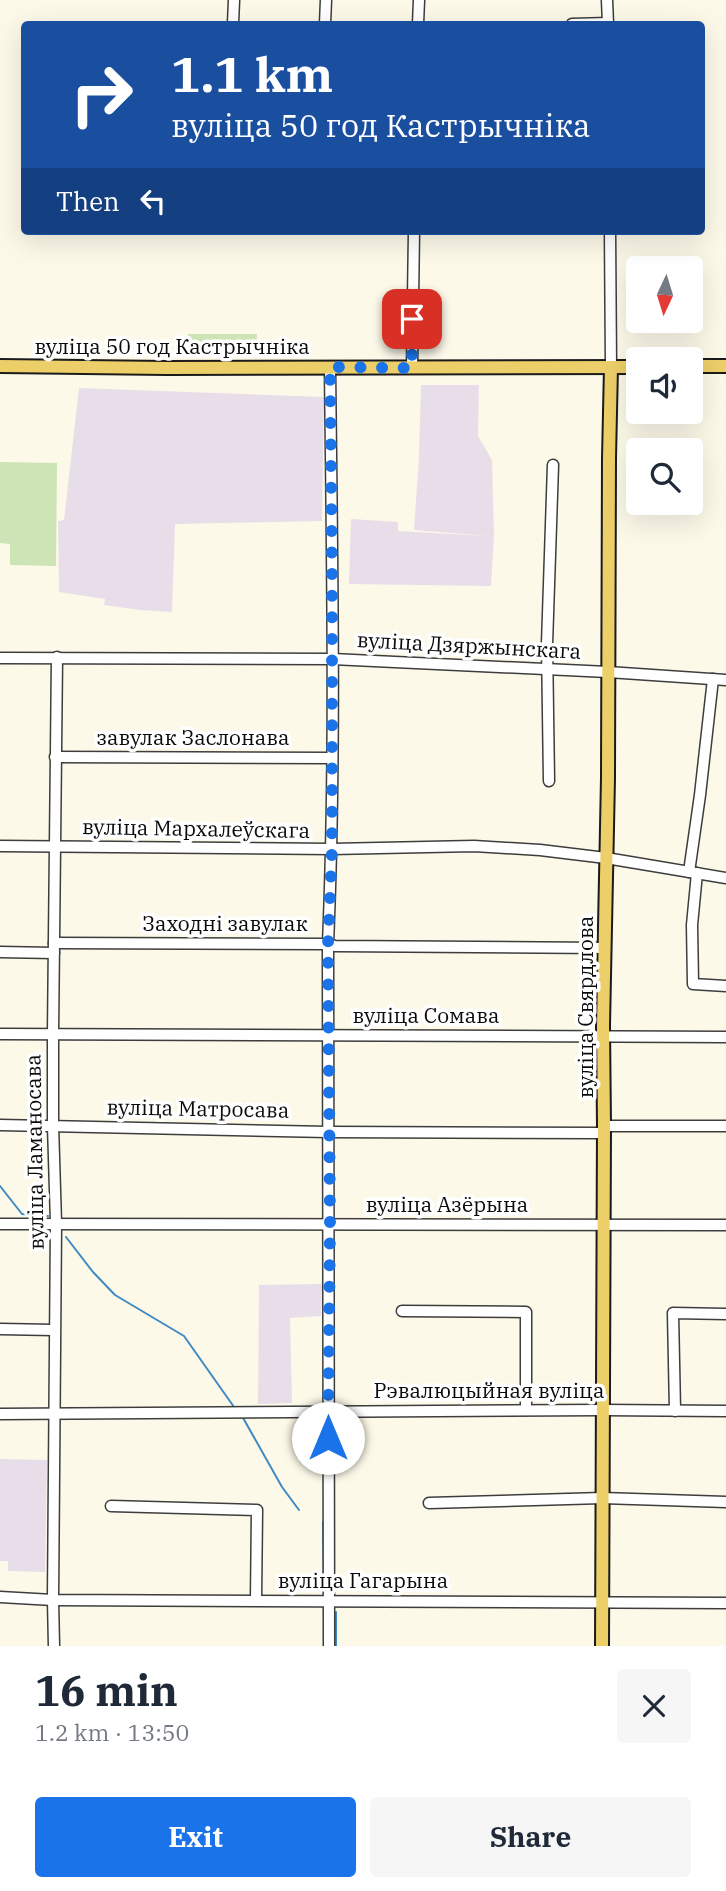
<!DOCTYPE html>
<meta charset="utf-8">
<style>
:root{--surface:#fff;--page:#f6f6f7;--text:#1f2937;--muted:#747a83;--accent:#1a73e8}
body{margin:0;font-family:"IBM Plex Serif",serif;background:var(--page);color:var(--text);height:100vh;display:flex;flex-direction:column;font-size:26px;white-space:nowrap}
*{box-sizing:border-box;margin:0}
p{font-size:23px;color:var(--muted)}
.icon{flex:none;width:38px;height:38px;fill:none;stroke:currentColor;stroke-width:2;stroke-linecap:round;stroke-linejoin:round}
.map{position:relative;height:1646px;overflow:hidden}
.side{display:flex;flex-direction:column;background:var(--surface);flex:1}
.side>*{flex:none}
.banner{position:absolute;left:21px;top:21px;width:684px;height:214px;border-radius:7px;box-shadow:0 7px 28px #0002;background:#1a4fa0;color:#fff;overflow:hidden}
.needle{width:46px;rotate:184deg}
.buttons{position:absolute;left:626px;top:256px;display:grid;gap:14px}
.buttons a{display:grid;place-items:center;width:77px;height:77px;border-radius:7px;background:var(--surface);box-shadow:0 7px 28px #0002;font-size:35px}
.pin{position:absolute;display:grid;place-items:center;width:60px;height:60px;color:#fff;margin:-30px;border-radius:14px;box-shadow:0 4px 10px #0006}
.me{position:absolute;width:77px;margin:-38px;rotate:0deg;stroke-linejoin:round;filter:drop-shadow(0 0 5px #0008)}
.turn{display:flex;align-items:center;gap:24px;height:147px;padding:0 35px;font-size:32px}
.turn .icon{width:91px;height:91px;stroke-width:2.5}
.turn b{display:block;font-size:49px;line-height:60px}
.then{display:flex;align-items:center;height:66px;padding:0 35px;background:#0003;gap:14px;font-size:26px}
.round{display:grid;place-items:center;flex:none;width:74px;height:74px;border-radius:7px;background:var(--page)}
.overview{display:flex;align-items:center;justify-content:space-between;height:119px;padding:0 35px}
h1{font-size:42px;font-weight:700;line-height:52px}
.button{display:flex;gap:14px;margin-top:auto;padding:14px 35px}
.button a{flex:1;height:80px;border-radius:7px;background:var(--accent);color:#fff;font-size:28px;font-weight:700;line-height:80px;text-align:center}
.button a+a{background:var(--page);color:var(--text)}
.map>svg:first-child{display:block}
.industrial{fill:#e8dee9}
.green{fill:#cde4b6}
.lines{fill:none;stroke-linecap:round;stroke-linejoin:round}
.stream{stroke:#3f8bc1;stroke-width:2}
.minor-casing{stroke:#3d3d3d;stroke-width:13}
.major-casing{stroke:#1b1b1b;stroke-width:16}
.minor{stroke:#fff;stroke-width:10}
.major{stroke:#edcf69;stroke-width:12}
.route{stroke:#1a73e8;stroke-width:12;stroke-dasharray:0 21.6}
.labels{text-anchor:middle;stroke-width:7;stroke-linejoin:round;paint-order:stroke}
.street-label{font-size:21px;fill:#0a0a0a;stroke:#fff}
</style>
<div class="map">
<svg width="726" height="1646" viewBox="0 0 726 1646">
<rect width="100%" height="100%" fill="#fdf9e9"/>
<g class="industrial">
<path d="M 421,385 L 479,385 L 478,436 L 492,460 L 494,536 L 491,586 L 349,584 L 351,519 L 398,522 L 398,531 L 489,536 L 414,530 L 419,457 Z"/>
<path d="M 79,388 L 324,397 L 322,521 L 175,524 L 172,612 L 140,610 L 104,605 L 105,599 L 59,592 L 58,521 L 64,520 Z"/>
<path d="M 322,1284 L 321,1316 L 290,1318 L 292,1403 L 258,1404 L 259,1285 Z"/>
<path d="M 0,1459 L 47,1460 L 45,1572 L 8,1571 L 8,1561 L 0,1561 Z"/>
</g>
<g class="green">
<path d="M 188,334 L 257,334 L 256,348 L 188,347 Z"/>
<path d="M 0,462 L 57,463 L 56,566 L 10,565 L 10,544 L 0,543 Z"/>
</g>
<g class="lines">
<g class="stream">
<path d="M 0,1186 L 22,1214 L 48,1216"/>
<path d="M 66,1237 L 93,1272 L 115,1295 L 184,1336 L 234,1407"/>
<path d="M 242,1416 L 282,1487 L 299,1510"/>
<path d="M 323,1522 L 324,1593"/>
<path d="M 336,1612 L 336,1646"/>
</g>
<defs>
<g id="minor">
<path d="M 607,0 L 608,24"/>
<path d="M 233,24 L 234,0"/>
<path d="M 325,24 L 326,0"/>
<path d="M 418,24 L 419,0"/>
<path d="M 572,24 L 608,23"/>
<path d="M 610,231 L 611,367"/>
<path d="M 412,368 L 414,231"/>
<path d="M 0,658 L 332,659 L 608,672 L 726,680"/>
<path d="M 55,757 L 332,758"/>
<path d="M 549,781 L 547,644 L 553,465"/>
<path d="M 0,846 L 332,849 L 474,846 L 540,850 L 606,858 L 726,878"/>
<path d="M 689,872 L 700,795 L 713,679"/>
<path d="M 697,873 L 692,925 L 693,984 L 726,986"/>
<path d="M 54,943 L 328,944 L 335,946 L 605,948"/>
<path d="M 0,952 L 54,953"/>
<path d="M 0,1034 L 726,1037"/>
<path d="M 0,1125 L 328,1132 L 604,1133"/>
<path d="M 604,1126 L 726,1126"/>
<path d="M 0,1224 L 726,1225"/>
<path d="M 402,1311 L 526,1312 L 526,1410"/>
<path d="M 0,1329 L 54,1330"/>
<path d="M 675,1411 L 673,1313 L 726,1314"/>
<path d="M 0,1414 L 602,1410 L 726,1411"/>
<path d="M 429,1503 L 602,1498 L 726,1502"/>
<path d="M 111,1506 L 257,1510 L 256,1600"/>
<path d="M 0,1597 L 53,1600 L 726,1603"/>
<path d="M 54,1646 L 53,1600 L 56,1223 L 53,1125 L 53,1034 L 57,657"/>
<path d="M 329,1646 L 328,944 C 336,752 332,559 330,367"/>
</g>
<g id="major">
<path d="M 0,366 L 167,368 L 639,367"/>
<path d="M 691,366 L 726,366"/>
<path d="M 602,1646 L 604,1126 L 603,1026 L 608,778 L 609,458 L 611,367"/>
</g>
</defs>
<use href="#minor" class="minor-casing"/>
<use href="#major" class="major-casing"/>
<use href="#minor" class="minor"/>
<use href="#major" class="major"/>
</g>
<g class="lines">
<path class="route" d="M 328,1438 L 330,1224 L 328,944 L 332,849 L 332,576 L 330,367 L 412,368 L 412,319"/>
</g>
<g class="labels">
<g class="street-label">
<text x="172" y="354">вуліца 50 год Кастрычніка</text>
<text transform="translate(469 646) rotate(3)" y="7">вуліца Дзяржынскага</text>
<text x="193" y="745">завулак Заслонава</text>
<text transform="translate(196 829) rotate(1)" y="7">вуліца Мархалеўскага</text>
<text x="225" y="931">Заходні завулак</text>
<text transform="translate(586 1007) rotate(-90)" y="7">вуліца Свярдлова</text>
<text x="426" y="1023">вуліца Сомава</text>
<text transform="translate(198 1109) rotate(1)" y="7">вуліца Матросава</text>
<text transform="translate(35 1152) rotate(-91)" y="7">вуліца Ламаносава</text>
<text x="447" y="1212">вуліца Азёрына</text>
<text x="489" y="1398">Рэвалюцыйная вуліца</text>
<text x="363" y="1588">вуліца Гагарына</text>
</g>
</g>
</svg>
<div class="buttons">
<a><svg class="needle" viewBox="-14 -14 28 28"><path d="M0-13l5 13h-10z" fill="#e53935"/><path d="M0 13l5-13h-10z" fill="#747a83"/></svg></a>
<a><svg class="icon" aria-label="sound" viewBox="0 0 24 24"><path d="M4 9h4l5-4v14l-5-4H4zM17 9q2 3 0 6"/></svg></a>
<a><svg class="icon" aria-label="search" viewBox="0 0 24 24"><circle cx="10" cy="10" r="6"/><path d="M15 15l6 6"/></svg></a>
</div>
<div class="pin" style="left:412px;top:319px;background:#d93025"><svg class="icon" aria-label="arrive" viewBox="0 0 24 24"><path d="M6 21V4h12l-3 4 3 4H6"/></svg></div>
<svg class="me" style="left:328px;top:1438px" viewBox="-20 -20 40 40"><circle r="19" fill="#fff"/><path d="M0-13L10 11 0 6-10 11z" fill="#1a73e8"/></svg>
<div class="banner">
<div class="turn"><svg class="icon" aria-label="right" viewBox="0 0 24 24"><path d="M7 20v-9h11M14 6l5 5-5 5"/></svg><div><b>1.1 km</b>вуліца 50 год Кастрычніка</div></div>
<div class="then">Then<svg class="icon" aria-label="left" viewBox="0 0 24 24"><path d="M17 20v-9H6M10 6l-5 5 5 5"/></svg></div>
</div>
</div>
<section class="side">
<div class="overview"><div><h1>16 min</h1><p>1.2 km · 13:50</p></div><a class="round"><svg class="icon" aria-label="close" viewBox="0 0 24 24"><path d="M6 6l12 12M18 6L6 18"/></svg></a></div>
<div class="button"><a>Exit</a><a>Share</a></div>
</section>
